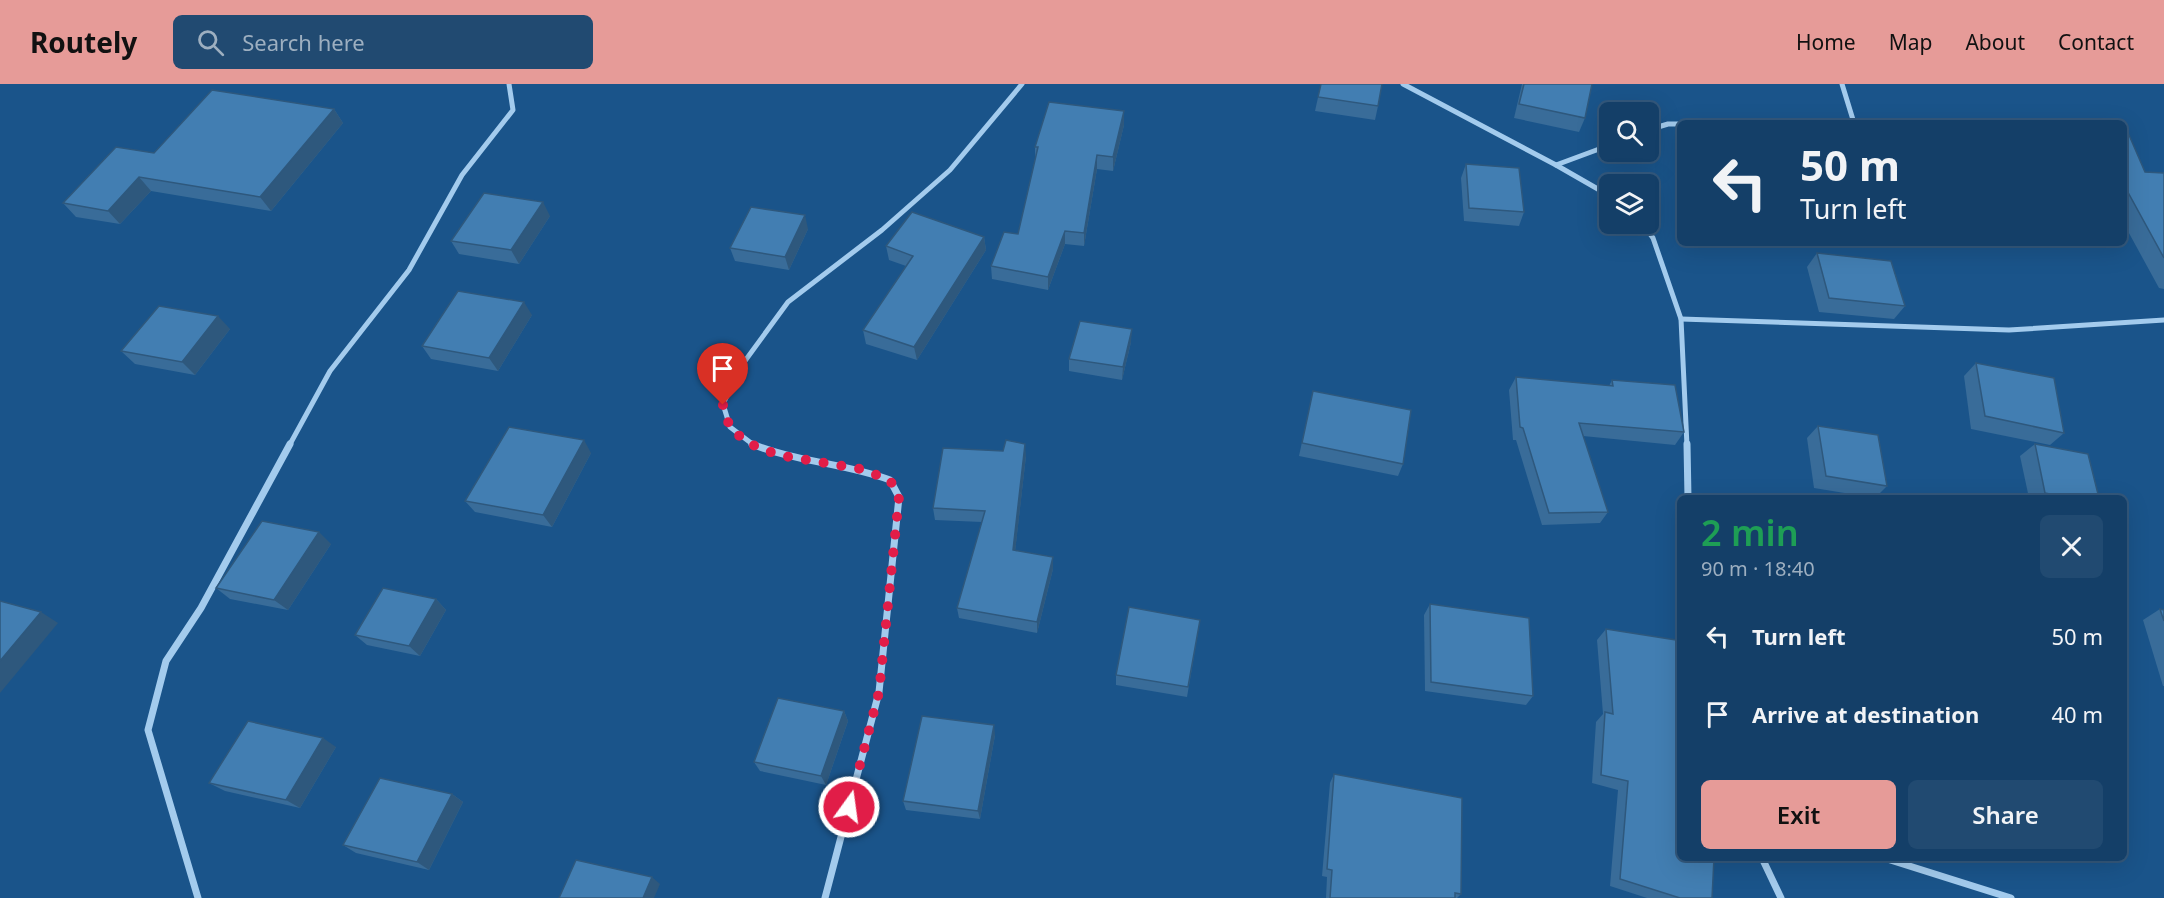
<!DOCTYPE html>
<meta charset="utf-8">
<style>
:root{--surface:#143f68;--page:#214a71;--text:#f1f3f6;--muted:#9dafc0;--line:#33587c;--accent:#e69b98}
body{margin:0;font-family:"Noto Sans",sans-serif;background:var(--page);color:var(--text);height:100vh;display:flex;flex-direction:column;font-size:22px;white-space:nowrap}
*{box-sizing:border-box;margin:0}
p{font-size:20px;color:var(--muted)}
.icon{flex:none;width:33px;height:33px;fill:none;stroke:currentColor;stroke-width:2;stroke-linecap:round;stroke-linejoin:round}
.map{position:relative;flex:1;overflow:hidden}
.side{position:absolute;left:1677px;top:411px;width:450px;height:366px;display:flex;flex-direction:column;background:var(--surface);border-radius:9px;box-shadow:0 6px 24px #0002,0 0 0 2px var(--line)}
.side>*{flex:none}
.banner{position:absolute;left:1677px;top:36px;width:450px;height:126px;border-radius:9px;box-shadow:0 6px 24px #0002,0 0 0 2px var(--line);background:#143f68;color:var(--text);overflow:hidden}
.buttons{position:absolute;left:1599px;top:18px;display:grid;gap:12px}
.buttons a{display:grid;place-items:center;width:60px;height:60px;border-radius:9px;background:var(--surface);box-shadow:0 6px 24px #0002,0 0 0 2px var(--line);font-size:30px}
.pin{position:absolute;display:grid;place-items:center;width:51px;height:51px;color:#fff;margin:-62px -26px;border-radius:50% 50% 50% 0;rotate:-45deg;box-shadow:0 0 6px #0007}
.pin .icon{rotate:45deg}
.me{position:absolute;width:66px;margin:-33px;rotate:14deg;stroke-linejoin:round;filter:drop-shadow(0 0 4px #0008)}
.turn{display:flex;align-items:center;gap:21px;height:126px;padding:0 24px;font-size:27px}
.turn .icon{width:78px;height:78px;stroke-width:2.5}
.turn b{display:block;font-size:42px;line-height:51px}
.round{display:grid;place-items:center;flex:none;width:63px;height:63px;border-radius:9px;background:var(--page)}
.overview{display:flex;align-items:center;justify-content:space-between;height:102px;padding:0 24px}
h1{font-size:36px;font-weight:600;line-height:45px;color:#1e9e55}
.action{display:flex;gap:12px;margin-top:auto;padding:12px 24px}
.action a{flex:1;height:69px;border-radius:9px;background:var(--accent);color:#111;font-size:24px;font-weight:600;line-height:69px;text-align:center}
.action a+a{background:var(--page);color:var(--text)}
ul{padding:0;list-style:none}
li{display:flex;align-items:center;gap:18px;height:78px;padding:0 24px}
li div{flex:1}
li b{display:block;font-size:22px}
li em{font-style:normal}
header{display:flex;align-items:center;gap:36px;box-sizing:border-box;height:84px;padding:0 30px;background:var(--accent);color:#111}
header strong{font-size:28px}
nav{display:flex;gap:33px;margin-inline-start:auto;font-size:21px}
.search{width:420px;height:54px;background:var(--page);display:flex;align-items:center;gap:15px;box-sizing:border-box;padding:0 21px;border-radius:9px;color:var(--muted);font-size:22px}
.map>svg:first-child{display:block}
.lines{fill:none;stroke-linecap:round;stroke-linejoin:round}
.street-far1{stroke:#a3cbed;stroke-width:5}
.street{stroke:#a3cbed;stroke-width:7}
.wall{fill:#396c99}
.shaded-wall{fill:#2e587d}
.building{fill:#427eb2;stroke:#2e587d;stroke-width:1.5}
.route{stroke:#e11d48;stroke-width:10;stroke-dasharray:0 18}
</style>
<header>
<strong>Routely</strong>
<div class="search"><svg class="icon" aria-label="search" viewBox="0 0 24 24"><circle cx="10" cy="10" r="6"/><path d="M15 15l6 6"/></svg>Search here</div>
<nav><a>Home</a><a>Map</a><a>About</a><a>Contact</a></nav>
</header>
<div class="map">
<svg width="2164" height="814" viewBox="0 0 2164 814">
<rect width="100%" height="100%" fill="#1a548a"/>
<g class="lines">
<g class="street-far1">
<path d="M 1403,0 L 1556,81 L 1610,61"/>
<path d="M 1842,0 L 1854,39"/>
<path d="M 1648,46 L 1668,40 L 1680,40"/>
<path d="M 1556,81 L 1610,112"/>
<path d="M 1643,140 L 1653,154 L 1681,235 L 1687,362"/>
<path d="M 1681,235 L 2009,246 L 2164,236"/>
<path d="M 289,362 L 330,287 L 409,186 L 462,91 L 513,26 L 509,0"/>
<path d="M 755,362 L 730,343 L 723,320 L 742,281 L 788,218 L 882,146 L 950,86 L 1022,0"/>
</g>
<g class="street">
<path d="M 752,360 C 796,378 845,379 890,396 L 899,413 L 879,608 L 825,814"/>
<path d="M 1687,360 L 1688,414"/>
<path d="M 1762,774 L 1781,814"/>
<path d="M 1884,774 L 2011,814"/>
<path d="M 198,814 L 148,646 L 166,577 L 201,524 L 290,360"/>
</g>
</g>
<g class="wall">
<path d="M 1321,0 L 1378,22 L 1375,36 L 1315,27 Z"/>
<path d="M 1522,0 L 1592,0 L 1585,34 L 1579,48 L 1514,34 Z"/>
<path d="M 334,25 L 343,39 L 271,127 L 151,107 L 120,140 L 76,133 L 63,119 L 154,69 Z"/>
<path d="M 1124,27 L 1124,41 L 1113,87 L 1097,85 L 1084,162 L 1065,160 L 1048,206 L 992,195 L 991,182 L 1018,150 L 1035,75 L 1035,63 Z"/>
<path d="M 2124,51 L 2145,88 L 2164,89 L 2164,205 L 2159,204 L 2124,140 Z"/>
<path d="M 1466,80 L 1524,128 L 1519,142 L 1464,137 L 1461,94 Z"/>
<path d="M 550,132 L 519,180 L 459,170 L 451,157 Z"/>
<path d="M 808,145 L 789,186 L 735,177 L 730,164 Z"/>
<path d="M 984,153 L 986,166 L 917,276 L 866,260 L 863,246 L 906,182 L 889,176 L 886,162 Z"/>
<path d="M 1817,169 L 1905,222 L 1894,235 L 1819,228 L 1807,183 Z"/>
<path d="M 532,231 L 498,287 L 431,275 L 422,262 Z"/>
<path d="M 230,245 L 195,291 L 135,280 L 121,267 Z"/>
<path d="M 1131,258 L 1122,296 L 1069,287 L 1069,275 Z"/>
<path d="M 1976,279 L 2064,349 L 2050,361 L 1971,345 L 1964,292 Z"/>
<path d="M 1516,293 L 1609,302 L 1612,296 L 1684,348 L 1675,361 L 1583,352 L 1608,428 L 1600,439 L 1542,441 L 1516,356 L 1513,356 L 1509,306 Z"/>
<path d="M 1313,307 L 1403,380 L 1398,392 L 1299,372 Z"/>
<path d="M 1818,342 L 1887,402 L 1875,414 L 1814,404 L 1807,354 Z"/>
<path d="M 2035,360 L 2099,414 L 2029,414 L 2020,372 Z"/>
<path d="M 591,369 L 552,443 L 475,428 L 465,417 Z"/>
<path d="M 1026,372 L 1015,467 L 1053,473 L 1053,485 L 1037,549 L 959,534 L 957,524 L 982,438 L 935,436 L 933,424 Z"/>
<path d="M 331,460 L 288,526 L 230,515 L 216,504 Z"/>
<path d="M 436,515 L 446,526 L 420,572 L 367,561 L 355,551 Z"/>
<path d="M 1430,520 L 1533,612 L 1526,621 L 1425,607 L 1424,531 Z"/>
<path d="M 2160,525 L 2164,526 L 2164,602 L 2163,602 L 2143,536 Z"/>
<path d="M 1200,536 L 1187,613 L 1116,601 L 1116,591 Z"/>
<path d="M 1606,545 L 1678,741 L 1712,814 L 1647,814 L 1610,802 L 1618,706 L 1592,699 L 1596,638 L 1603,630 L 1597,556 Z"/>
<path d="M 844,627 L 848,637 L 826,701 L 760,687 L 754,678 Z"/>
<path d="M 995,651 L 980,735 L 906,726 L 903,717 Z"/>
<path d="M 336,663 L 300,724 L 225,707 L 209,699 Z"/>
<path d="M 1334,690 L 1461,810 L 1457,814 L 1326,814 L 1327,793 L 1322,792 L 1330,699 Z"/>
<path d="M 452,710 L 463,718 L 429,786 L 356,769 L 343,761 Z"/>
</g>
<g class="shaded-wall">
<path d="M 334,25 L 343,39 L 271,127 L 260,113 Z"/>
<path d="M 1124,27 L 1124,41 L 1113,87 L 1113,73 Z"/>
<path d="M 1097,71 L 1097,85 L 1084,162 L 1084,149 Z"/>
<path d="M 139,93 L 151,107 L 120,140 L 108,127 Z"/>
<path d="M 543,118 L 550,132 L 519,180 L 511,166 Z"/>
<path d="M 805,131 L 808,145 L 789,186 L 785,173 Z"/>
<path d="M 1065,147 L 1065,160 L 1048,206 L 1048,193 Z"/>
<path d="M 984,153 L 986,166 L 917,276 L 914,263 Z"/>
<path d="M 524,218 L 532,231 L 498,287 L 489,274 Z"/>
<path d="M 218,232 L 230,245 L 195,291 L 182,278 Z"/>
<path d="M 1132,245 L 1131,258 L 1122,296 L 1123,283 Z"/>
<path d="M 584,356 L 591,369 L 552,443 L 543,431 Z"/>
<path d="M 1025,360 L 1026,372 L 1014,478 L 1013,466 Z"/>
<path d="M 319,448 L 331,460 L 288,526 L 274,516 Z"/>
<path d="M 1053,473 L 1053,485 L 1037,549 L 1037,538 Z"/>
<path d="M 436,515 L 446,526 L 420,572 L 409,562 Z"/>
<path d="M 41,528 L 58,539 L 0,609 L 0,577 Z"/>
<path d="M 844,627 L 848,637 L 826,701 L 821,692 Z"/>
<path d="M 994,641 L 995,651 L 980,735 L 978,727 Z"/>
<path d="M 323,654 L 336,663 L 300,724 L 286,716 Z"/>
<path d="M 452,710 L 463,718 L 429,786 L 417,778 Z"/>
<path d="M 652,793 L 660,800 L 654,814 L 643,814 Z"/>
</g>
<g class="building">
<path d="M 1321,0 L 1382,0 L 1378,22 L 1318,13 Z"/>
<path d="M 1524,0 L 1592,0 L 1585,34 L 1519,20 Z"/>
<path d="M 212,6 L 334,25 L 260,113 L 139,93 L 108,127 L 63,119 L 116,63 L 154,69 Z"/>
<path d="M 1049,18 L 1124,27 L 1113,73 L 1097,71 L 1084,149 L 1065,147 L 1048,193 L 991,182 L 1004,148 L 1018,150 L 1038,63 L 1035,63 Z"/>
<path d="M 2124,51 L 2129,51 L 2145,88 L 2164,89 L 2164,174 L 2124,101 Z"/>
<path d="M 1466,80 L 1519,84 L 1524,128 L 1469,124 Z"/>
<path d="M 484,109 L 543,118 L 511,166 L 451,157 Z"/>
<path d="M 751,123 L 805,131 L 785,173 L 730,164 Z"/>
<path d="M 912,128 L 984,153 L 914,263 L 863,246 L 913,172 L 886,162 Z"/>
<path d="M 1817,169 L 1891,177 L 1905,222 L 1829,214 Z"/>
<path d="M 458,207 L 524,218 L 489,274 L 422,262 Z"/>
<path d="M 159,222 L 218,232 L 182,278 L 121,267 Z"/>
<path d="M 1080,237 L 1132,245 L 1123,283 L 1069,275 Z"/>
<path d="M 1976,279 L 2054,294 L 2064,349 L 1985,332 Z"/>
<path d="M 1516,293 L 1613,302 L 1612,296 L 1675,301 L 1684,348 L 1579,339 L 1608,428 L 1549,429 L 1523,344 L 1520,343 Z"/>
<path d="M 1313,307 L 1411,326 L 1403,380 L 1302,359 Z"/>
<path d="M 1818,342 L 1878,351 L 1887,402 L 1826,392 Z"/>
<path d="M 509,343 L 584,356 L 543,431 L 465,417 Z"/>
<path d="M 1006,356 L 1025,360 L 1013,466 L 1053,473 L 1037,538 L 957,524 L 985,427 L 933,424 L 943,364 L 1003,367 Z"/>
<path d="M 2035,360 L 2088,370 L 2099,414 L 2070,414 L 2045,409 Z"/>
<path d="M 262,437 L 319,448 L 274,516 L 216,504 Z"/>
<path d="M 383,504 L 436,515 L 409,562 L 355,551 Z"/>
<path d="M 0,517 L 41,528 L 0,577 Z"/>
<path d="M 1430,520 L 1529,534 L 1533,612 L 1431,598 Z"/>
<path d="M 1129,523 L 1200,536 L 1188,603 L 1116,591 Z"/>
<path d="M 2160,525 L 2164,526 L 2164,537 Z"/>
<path d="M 1606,545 L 1676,556 L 1680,585 L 1678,741 L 1680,741 L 1680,774 L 1714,774 L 1712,814 L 1680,814 L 1620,795 L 1628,697 L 1601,691 L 1605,628 L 1613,630 Z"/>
<path d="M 778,614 L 844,627 L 821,692 L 754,678 Z"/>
<path d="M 922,632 L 994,641 L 978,727 L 903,717 Z"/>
<path d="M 248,637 L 323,654 L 286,716 L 209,699 Z"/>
<path d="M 1334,690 L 1462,714 L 1461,810 L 1455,809 L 1455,814 L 1330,814 L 1332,786 L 1327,785 Z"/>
<path d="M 380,694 L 452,710 L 417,778 L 343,761 Z"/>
<path d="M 576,776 L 652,793 L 643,814 L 559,814 Z"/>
</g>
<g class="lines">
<path class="route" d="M 723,321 L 730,344 L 748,359 L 778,371 L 861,385 L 890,396 L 899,413 L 879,608 L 849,723"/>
</g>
</svg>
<div class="buttons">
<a><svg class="icon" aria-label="search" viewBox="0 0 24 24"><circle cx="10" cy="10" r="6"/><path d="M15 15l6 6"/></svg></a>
<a><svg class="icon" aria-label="layers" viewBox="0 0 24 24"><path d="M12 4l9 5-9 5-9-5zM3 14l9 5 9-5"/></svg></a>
</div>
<div class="pin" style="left:723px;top:321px;background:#d93025"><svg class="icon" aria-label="arrive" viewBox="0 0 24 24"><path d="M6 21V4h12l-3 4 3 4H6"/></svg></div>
<svg class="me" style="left:849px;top:723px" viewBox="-20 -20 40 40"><circle r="17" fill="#e11d48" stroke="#fff" stroke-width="3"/><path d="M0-11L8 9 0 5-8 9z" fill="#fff"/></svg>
<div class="banner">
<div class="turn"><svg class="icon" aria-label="left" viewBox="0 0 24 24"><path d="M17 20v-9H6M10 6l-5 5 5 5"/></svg><div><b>50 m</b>Turn left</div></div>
</div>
<section class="side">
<div class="overview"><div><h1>2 min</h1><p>90 m · 18:40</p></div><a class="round"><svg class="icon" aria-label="close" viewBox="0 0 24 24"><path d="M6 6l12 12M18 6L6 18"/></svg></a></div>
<ul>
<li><svg class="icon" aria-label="left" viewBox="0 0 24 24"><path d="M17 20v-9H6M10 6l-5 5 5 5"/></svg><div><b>Turn left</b></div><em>50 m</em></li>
<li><svg class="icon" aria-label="arrive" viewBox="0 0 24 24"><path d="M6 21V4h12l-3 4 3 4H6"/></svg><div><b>Arrive at destination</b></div><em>40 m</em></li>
</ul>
<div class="action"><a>Exit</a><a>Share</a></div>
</section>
</div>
